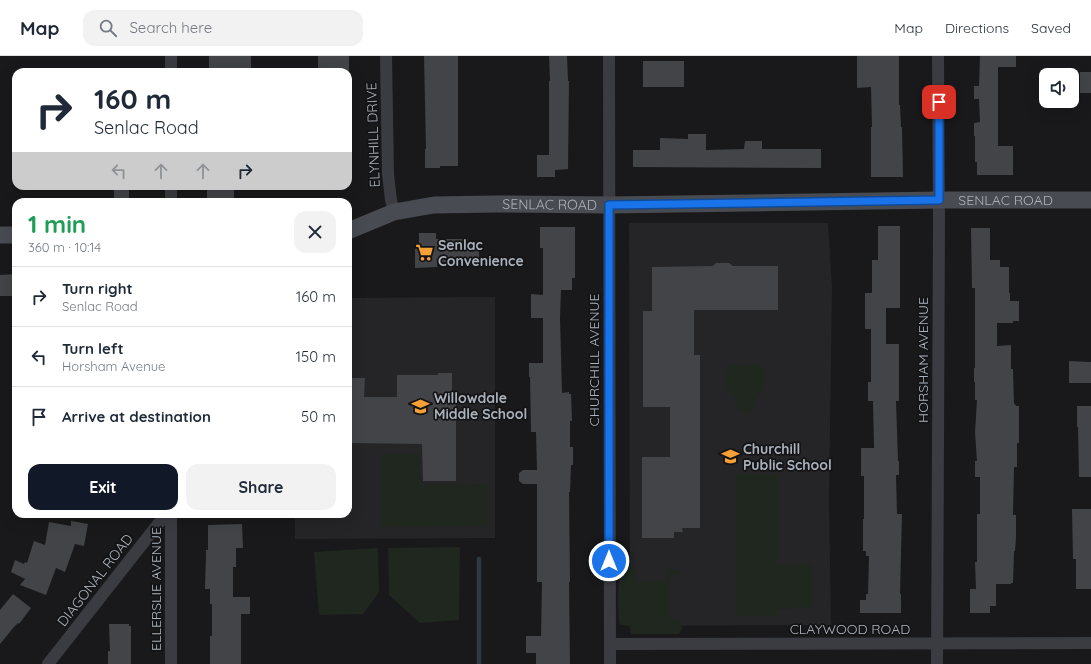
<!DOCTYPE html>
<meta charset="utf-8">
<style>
:root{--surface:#fff;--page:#f2f2f3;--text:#1f2937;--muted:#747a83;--line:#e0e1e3;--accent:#111827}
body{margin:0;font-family:Quicksand,sans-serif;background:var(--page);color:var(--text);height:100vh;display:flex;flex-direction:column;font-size:15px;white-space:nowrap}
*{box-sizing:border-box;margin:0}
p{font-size:13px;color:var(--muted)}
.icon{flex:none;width:22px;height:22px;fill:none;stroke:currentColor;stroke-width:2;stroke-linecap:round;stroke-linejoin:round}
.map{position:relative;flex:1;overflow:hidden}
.side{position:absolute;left:12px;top:142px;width:340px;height:320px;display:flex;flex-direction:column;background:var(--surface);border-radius:12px;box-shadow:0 4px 16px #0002}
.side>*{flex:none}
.banner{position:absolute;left:12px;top:12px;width:340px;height:122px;border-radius:12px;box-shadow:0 4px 16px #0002;background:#fff;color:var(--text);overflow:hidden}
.buttons{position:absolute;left:1039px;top:12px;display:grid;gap:8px}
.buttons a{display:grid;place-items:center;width:40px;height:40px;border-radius:8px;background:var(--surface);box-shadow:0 4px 16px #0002;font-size:20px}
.pin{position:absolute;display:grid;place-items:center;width:34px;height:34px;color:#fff;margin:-17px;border-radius:8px;box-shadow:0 2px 6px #0006}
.me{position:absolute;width:44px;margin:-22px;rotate:0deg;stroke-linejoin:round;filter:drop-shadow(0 0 3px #0008)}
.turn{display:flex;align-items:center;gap:14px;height:84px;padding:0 16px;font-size:18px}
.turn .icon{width:52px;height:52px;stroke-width:2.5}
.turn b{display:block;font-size:28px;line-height:34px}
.lanes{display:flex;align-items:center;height:38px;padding:0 16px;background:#0003;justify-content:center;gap:20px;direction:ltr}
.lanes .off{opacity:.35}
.round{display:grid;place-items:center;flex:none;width:42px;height:42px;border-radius:12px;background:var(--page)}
.summary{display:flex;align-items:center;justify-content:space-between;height:68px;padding:0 16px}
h1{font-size:24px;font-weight:700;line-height:30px;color:#1e9e55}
.button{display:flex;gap:8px;margin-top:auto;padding:8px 16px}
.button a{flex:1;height:46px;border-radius:12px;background:var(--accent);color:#fff;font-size:16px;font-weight:700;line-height:46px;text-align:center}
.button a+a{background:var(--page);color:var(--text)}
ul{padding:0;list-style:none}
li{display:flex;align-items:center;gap:12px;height:60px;padding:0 16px;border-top:1px solid var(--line)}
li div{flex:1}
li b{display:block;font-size:15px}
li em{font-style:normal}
header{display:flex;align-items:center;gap:24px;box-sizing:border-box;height:56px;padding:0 20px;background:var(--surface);border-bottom:1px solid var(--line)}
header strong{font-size:19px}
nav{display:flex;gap:22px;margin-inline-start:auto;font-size:14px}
.search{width:280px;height:36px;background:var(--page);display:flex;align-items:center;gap:10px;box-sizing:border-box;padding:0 14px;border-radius:12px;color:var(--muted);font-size:15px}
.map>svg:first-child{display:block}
.built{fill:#252528}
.green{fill:#1f271f}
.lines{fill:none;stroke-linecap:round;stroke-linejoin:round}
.stream{stroke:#2e3a40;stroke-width:4.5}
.building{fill:#434448}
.street{stroke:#3a3c41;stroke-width:12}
.secondary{stroke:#484b51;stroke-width:17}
.route-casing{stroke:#114b97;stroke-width:10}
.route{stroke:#1a73e8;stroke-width:7}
.labels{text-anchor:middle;stroke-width:3.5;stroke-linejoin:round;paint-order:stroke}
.street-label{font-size:14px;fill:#abb2bb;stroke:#141416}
.poi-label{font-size:14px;font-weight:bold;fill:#abb2bb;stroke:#141416;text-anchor:start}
</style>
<header>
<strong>Map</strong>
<div class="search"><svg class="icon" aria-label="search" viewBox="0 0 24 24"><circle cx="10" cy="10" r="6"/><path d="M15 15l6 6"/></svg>Search here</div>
<nav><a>Map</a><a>Directions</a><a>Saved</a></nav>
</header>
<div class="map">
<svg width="1091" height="608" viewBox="0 0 1091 608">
<rect width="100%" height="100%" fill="#19191b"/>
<g class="built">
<path d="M 629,167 L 828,167 L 832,232 L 829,442 L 831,569 L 630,570 Z"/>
<path d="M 495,241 L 495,482 L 295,483 L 295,458 L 348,458 L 348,242 Z"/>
</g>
<g class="green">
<path d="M 730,309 L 760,309 C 768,313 767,324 763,332 C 761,335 759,337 757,340 C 754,346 755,352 749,357 C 732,357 740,347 734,340 C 732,337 729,336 727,333 C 722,326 725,315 730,309 Z"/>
<path d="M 382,398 L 420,398 L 420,429 L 487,428 L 487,470 L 382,471 Z"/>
<path d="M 736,418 L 778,418 L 778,509 L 812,508 L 814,547 L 809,552 L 778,553 L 778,560 L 736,560 Z"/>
<path d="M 460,491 L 459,564 L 420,567 L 389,539 L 388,492 Z"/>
<path d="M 378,492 L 379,536 L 363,558 L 319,559 L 314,496 Z"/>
<path d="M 630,513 L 637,514 L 637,525 L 666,525 L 666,513 L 667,513 L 675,514 L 682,518 L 682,519 L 670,519 L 670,564 L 682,565 L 682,573 L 679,578 L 631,578 L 630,570 L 620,569 C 618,560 617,523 621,517 C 624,514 626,514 630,513 Z"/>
</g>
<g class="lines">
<path class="stream" d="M 479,608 L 479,503"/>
</g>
<g class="building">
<rect x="209" y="0" width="42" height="16"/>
<rect x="318" y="0" width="31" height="16"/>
<path d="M 424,0 L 458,0 L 458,110 L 440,110 L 440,112 L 425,112 L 425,93 L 426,93 Z"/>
<path d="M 549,0 L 567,0 L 568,25 L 569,25 L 568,113 L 555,114 L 555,121 L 537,121 L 537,99 L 549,99 L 549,25 L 550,25 Z"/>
<path d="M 857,0 L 899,0 L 899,49 L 900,49 L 901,71 L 902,71 L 903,121 L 871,121 L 871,71 L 872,71 L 871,31 L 857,32 Z"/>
<path d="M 980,0 L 1016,0 L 1016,11 L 998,11 L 998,90 L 1013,90 L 1013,119 L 977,119 L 977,106 L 975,106 L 975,80 L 974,80 L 974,67 L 980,66 L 979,43 L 974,43 L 974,30 L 979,30 Z"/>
<rect x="643" y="5" width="41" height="26"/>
<rect x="1080" y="16" width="11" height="21"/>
<path d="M 688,78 L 706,78 L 706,94 L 744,93 L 745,85 L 762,85 L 762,93 L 821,93 L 821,112 L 633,111 L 633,94 L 660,94 L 660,82 L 688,83 Z"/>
<rect x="114" y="130" width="15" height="16"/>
<path d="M 207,130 L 222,130 L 222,133 L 234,132 L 234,146 L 207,146 Z"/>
<path d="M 878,170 L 900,170 L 900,252 L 886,252 L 886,288 L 899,288 L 899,345 L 896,345 L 898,405 L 899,405 L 899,419 L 896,419 L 897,458 L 902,458 L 900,538 L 901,538 L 901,557 L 860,557 L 860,544 L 866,544 L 866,538 L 868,538 L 869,500 L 866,500 L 866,495 L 863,495 L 863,463 L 864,463 L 864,420 L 861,420 L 861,392 L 874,392 L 873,345 L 868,345 L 868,326 L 871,326 L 871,273 L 865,273 L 865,237 L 872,237 L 872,204 L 878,204 Z"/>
<path d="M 540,171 L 575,171 L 575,222 L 572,222 L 572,234 L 561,234 L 560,262 L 562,337 L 569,336 L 569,338 L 571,338 L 572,365 L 570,365 L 570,391 L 573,391 L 573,409 L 571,409 L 570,436 L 569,436 L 570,526 L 569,526 L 570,608 L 536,608 L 536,597 L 526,597 L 526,580 L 541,580 L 542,526 L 537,526 L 537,428 L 523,428 L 519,425 L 519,417 L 523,414 L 537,414 L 536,376 L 531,376 L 530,321 L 529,321 L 529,307 L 543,307 L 543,262 L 531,262 L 531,238 L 543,239 L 543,192 L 540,192 Z"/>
<path d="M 971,172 L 990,172 L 990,204 L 1000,204 L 1000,211 L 1009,211 L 1009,237 L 1010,237 L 1010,245 L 1019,245 L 1019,265 L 1013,265 L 1013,267 L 997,267 L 997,290 L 1011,289 L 1011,313 L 1013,313 L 1014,348 L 1015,348 L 1016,350 L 1019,350 L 1019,387 L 1017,387 L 1017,411 L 1014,411 L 1013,459 L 1016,459 L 1016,481 L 1015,495 L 1014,495 L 1013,527 L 1011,527 L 1011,528 L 996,528 L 996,550 L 990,550 L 990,557 L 970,557 L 970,533 L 976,533 L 975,506 L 977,506 L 977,458 L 980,458 L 980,421 L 975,421 L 975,405 L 977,405 L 975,376 L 977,344 L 975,344 L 975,326 L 974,326 L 974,312 L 975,312 L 975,232 L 972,232 Z"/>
<path d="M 419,177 L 436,177 L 436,183 L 468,183 L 467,186 L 479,186 L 479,206 L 437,206 L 437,211 L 415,212 L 415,190 L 419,190 Z"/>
<path d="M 716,207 L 729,207 L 733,210 L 778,210 L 778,254 L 694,254 L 694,299 L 700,299 L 700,472 L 682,472 L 683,476 L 674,476 L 674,482 L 642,482 L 642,401 L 670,401 L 670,351 L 643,351 L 643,255 L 652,255 L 652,211 L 713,210 Z"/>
<path d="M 16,218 L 16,240 L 0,240 L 0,219 Z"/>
<path d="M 1069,305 L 1091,306 L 1091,327 L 1069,327 Z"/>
<path d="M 438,317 L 452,317 L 452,340 L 456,340 L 456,425 L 423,425 L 422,388 L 348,387 L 348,322 L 365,322 L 364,341 L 397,341 L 397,319 L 438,319 Z"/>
<path d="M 1077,350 L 1091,350 L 1091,421 L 1079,421 L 1078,371 L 1077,371 Z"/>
<path d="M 1072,453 L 1091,453 L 1091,533 L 1076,533 L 1076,503 L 1073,503 Z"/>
<path d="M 71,465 L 88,468 L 84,490 L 75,488 L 65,516 L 56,512 L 46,539 L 20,529 L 25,523 L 11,516 L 15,504 L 24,508 L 25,506 L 27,507 L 34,485 L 45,489 L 49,466 L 71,470 Z"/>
<path d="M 242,468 L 243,492 L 236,492 L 236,511 L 233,511 L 233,541 L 250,541 L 250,558 L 241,558 L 241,608 L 210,608 L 210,580 L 212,580 L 212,548 L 210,548 L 210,533 L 205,533 L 206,499 L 206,494 L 208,494 L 208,469 Z"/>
<path d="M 13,538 L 31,552 L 19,568 L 18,567 L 14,571 L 0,588 L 0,554 Z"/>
<path d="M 109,568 L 129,568 L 129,570 L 131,570 L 131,608 L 108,608 L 108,595 L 110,595 Z"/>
</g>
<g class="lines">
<g class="street">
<path d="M 171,0 L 171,16"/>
<path d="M 386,0 L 388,118 L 391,144 L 394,156"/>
<path d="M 609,0 L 610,608"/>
<path d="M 171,130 L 171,146"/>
<path d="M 171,458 L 171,608"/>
<path d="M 610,588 L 1091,587"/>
<path d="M 48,608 L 166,458"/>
<path d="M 937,608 L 939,166 L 938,0"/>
</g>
<g class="secondary">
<path id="s1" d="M 348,175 L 394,156 L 434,149 L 497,148 L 609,149 L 939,144 L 1091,144"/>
<path d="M 0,179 L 16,179"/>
</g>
</g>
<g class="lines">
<defs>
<path id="route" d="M 609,505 L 609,149 L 939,144 L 939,46"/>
</defs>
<use href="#route" class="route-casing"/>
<use href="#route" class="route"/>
</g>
<defs>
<symbol id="supermarket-bare" viewBox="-9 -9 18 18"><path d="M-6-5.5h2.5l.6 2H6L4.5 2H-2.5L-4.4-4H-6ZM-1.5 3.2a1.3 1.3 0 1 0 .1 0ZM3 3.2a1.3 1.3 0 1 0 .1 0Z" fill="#f7a035" stroke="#141416" stroke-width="2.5" paint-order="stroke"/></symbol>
<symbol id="school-bare" viewBox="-9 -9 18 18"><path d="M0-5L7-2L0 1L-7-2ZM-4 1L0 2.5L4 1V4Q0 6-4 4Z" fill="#f7a035" stroke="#141416" stroke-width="2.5" paint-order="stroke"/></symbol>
</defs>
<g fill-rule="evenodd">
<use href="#supermarket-bare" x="412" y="184" width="25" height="25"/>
<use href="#school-bare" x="408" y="338" width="25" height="25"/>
<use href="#school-bare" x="718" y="388" width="25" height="25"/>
</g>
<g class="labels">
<g class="street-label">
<text transform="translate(373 79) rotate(-92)" y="5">ELYNHILL DRIVE</text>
<text dy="5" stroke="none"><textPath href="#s1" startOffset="662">SENLAC ROAD</textPath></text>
<text dy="5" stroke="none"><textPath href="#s1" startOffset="206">SENLAC ROAD</textPath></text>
<text transform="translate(594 304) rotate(-90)" y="5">CHURCHILL AVENUE</text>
<text transform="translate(923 304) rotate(-90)" y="5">HORSHAM AVENUE</text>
<text transform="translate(95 524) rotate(-52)" y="5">DIAGONAL ROAD</text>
<text transform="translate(156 533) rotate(-90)" y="5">ELLERSLIE AVENUE</text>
<text x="850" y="578">CLAYWOOD ROAD</text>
</g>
<g class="poi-label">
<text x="438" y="194">Senlac<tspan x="438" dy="16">Convenience</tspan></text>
<text x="434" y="347">Willowdale<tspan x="434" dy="16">Middle School</tspan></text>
<text x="743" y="398">Churchill<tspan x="743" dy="16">Public School</tspan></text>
</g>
</g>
</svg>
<div class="buttons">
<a><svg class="icon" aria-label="sound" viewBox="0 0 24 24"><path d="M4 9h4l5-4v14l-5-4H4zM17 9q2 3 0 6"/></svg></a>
</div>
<div class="pin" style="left:939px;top:46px;background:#d93025"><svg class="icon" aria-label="arrive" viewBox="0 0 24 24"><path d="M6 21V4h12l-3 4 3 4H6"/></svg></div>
<svg class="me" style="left:609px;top:505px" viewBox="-20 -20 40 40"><circle r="17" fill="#1a73e8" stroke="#fff" stroke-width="3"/><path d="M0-11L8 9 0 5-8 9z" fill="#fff"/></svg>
<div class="banner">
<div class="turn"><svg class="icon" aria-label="right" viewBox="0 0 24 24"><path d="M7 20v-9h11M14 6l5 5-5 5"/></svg><div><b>160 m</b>Senlac Road</div></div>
<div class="lanes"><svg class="icon off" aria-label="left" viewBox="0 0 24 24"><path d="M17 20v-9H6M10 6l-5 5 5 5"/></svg><svg class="icon off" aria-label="ahead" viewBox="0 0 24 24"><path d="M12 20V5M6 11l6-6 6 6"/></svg><svg class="icon off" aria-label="ahead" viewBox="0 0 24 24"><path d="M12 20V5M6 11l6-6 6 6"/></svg><svg class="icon" aria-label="right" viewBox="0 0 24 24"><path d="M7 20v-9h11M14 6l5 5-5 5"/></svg></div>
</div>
<section class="side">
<div class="summary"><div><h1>1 min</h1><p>360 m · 10:14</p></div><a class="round"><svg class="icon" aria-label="close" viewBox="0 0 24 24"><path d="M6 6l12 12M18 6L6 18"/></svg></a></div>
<ul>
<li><svg class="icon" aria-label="right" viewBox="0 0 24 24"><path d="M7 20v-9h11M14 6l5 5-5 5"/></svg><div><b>Turn right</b><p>Senlac Road</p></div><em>160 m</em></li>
<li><svg class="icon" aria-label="left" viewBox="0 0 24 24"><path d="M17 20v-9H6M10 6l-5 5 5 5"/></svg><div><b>Turn left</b><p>Horsham Avenue</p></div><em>150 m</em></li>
<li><svg class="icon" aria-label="arrive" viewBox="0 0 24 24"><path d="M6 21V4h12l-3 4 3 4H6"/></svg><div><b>Arrive at destination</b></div><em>50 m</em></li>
</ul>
<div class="button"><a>Exit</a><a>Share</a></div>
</section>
</div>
